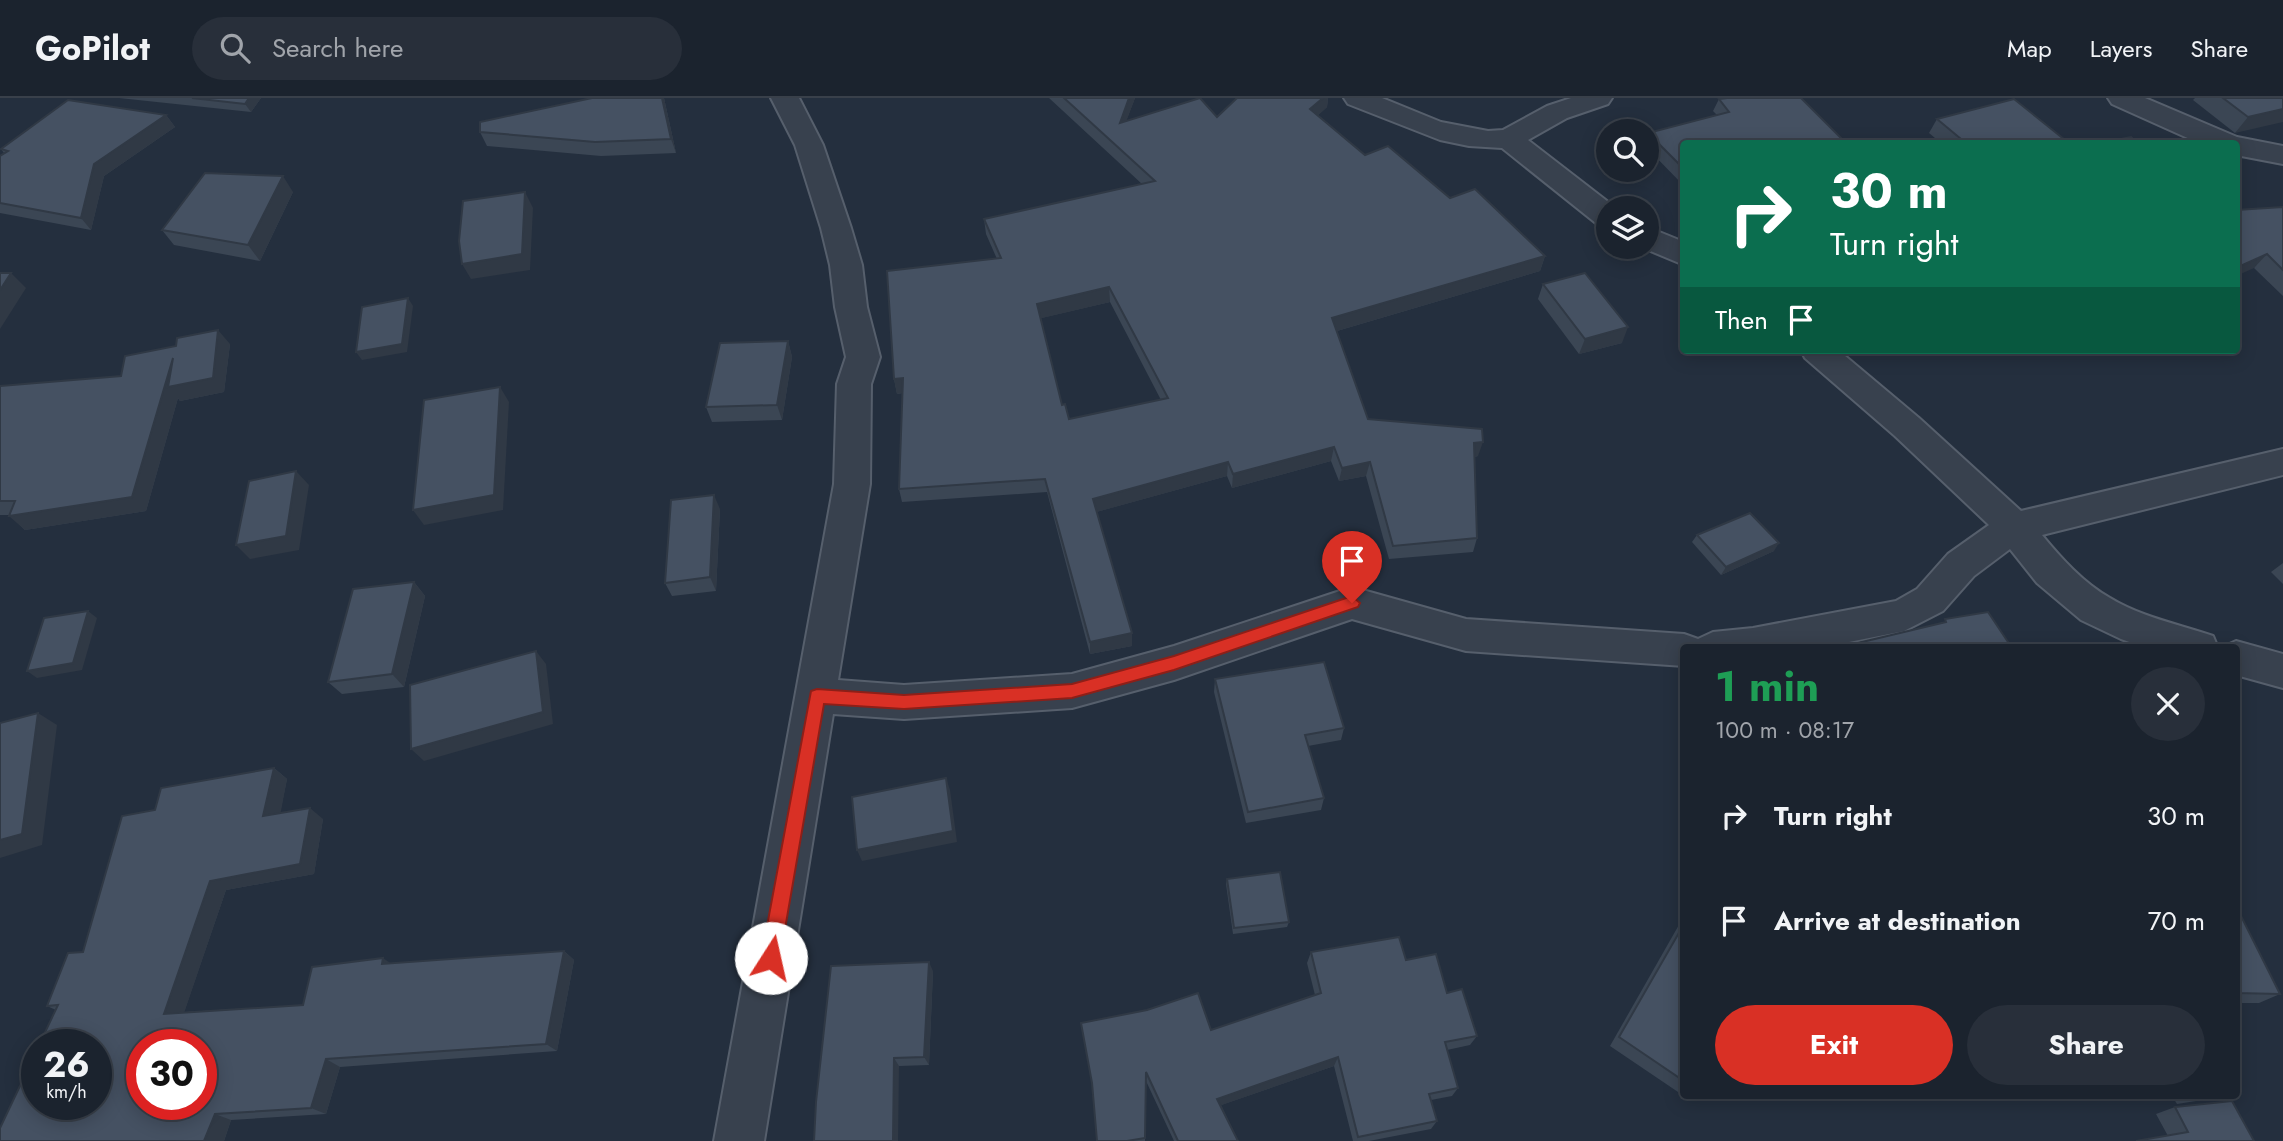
<!DOCTYPE html>
<meta charset="utf-8">
<style>
:root{--surface:#1b232e;--page:#282f3a;--text:#f1f3f6;--muted:#a0a4aa;--line:#39404a;--accent:#d93025}
body{margin:0;font-family:Jost,sans-serif;background:var(--page);color:var(--text);height:100vh;display:flex;flex-direction:column;font-size:26px;white-space:nowrap}
*{box-sizing:border-box;margin:0}
p{font-size:23px;color:var(--muted)}
.icon{flex:none;width:38px;height:38px;fill:none;stroke:currentColor;stroke-width:2;stroke-linecap:round;stroke-linejoin:round}
.map{position:relative;flex:1;overflow:hidden}
.sheet{position:absolute;left:1680px;top:546px;width:560px;height:455px;display:flex;flex-direction:column;background:var(--surface);border-radius:7px;box-shadow:0 4px 18px #0003,0 0 0 2px var(--line)}
.sheet>*{flex:none}
.guide{position:absolute;left:1680px;top:42px;width:560px;height:214px;border-radius:7px;box-shadow:0 4px 18px #0003,0 0 0 2px var(--line);background:#0b6e4f;color:#fff;overflow:hidden}
.tools{position:absolute;left:1596px;top:21px;display:grid;gap:14px}
.tools a{display:grid;place-items:center;width:63px;height:63px;border-radius:50%;background:var(--surface);box-shadow:0 4px 18px #0003,0 0 0 2px var(--line);font-size:35px}
.speed{position:absolute;left:21px;top:931px;display:flex;gap:14px;font-size:35px;font-weight:700;text-align:center}
.speed>*{display:grid;place-content:center;width:91px;height:91px;border-radius:50%;background:var(--surface);box-shadow:0 4px 18px #0003,0 0 0 2px var(--line);line-height:1}
.speed small{font-size:18px;font-weight:400}
.speed .limit{border:10px solid #d22;background:#fff;color:#111}
.pin{position:absolute;display:grid;place-items:center;width:60px;height:60px;color:#fff;margin:-72px -30px;border-radius:50% 50% 50% 0;rotate:-45deg;box-shadow:0 0 7px #0007}
.pin .icon{rotate:45deg}
.me{position:absolute;width:77px;margin:-38px;rotate:10deg;stroke-linejoin:round;filter:drop-shadow(0 0 5px #0008)}
.turn{display:flex;align-items:center;gap:24px;height:147px;padding:0 35px;font-size:32px}
.turn .icon{width:91px;height:91px;stroke-width:2.5}
.turn b{display:block;font-size:49px;line-height:60px}
.then{display:flex;align-items:center;height:66px;padding:0 35px;background:#0003;gap:14px;font-size:26px}
.round{display:grid;place-items:center;flex:none;width:74px;height:74px;border-radius:37px;background:var(--page)}
.overview{display:flex;align-items:center;justify-content:space-between;height:119px;padding:0 35px}
h1{font-size:42px;font-weight:700;line-height:52px;color:#1e9e55}
.action{display:flex;gap:14px;margin-top:auto;padding:14px 35px}
.action a{flex:1;height:80px;border-radius:42px;background:var(--accent);color:#fff;font-size:28px;font-weight:700;line-height:80px;text-align:center}
.action a+a{background:var(--page);color:var(--text)}
ul{padding:0;list-style:none}
li{display:flex;align-items:center;gap:21px;height:105px;padding:0 35px}
li div{flex:1}
li b{display:block;font-size:26px}
li em{font-style:normal}
header{display:flex;align-items:center;gap:42px;box-sizing:border-box;height:98px;padding:0 35px;background:var(--surface);border-bottom:2px solid var(--line)}
header strong{font-size:33px}
nav{display:flex;gap:38px;margin-inline-start:auto;font-size:24px}
.search{width:490px;height:63px;background:var(--page);display:flex;align-items:center;gap:18px;box-sizing:border-box;padding:0 24px;border-radius:38px;color:var(--muted);font-size:26px}
.map>svg:first-child{display:block}
.lines{fill:none;stroke-linecap:round;stroke-linejoin:round}
.minor-casing{stroke:#565f6c;stroke-width:4}
.minor{fill:#38414e;fill-rule:evenodd}
.wall{fill:#3b4654;fill-rule:evenodd}
.shaded-wall{fill:#303945}
.building{fill:#455162;stroke:#303945;stroke-width:2;fill-rule:evenodd}
.route{fill:#d93025;stroke:#8d1f18;stroke-width:2}
</style>
<header>
<strong>GoPilot</strong>
<div class="search"><svg class="icon" aria-label="search" viewBox="0 0 24 24"><circle cx="10" cy="10" r="6"/><path d="M15 15l6 6"/></svg>Search here</div>
<nav><a>Map</a><a>Layers</a><a>Share</a></nav>
</header>
<div class="map">
<svg width="2283" height="1043" viewBox="0 0 2283 1043">
<rect width="100%" height="100%" fill="#242f3e"/>
<g class="lines">
<defs>
<g id="minor">
<path d="M 771,0 L 799,0 L 823,47 L 851,130 L 862,167 L 867,209 L 880,259 L 871,286 L 870,386 L 838,582 L 904,587 L 1072,576 L 1174,548 L 1352,489 L 1466,521 L 1684,536 L 1698,541 L 1713,534 L 1753,530 L 1896,503 L 1917,491 L 1948,456 L 1989,427 L 1895,338 L 1805,260 L 1801,252 L 1838,252 L 1919,320 L 2021,413 L 2283,351 L 2283,377 L 2042,437 C 2061,460 2083,485 2110,500 C 2141,519 2178,526 2213,538 L 2218,550 L 2146,550 L 2121,541 L 2081,522 L 2037,485 L 2010,451 L 1974,478 L 1943,513 L 1904,533 L 1819,550 L 1684,550 L 1684,568 L 1466,553 L 1352,521 L 1174,582 L 1072,610 L 904,621 L 833,616 L 764,1043 L 714,1043 L 834,386 L 837,286 L 846,259 L 835,209 L 830,167 L 821,130 L 795,47 Z"/>
<path d="M 1344,0 L 1382,0 L 1441,24 L 1488,33 L 1503,32 L 1547,8 L 1571,0 L 1612,0 L 1608,6 L 1567,20 L 1528,42 L 1616,110 L 1608,110 L 1608,129 L 1597,126 L 1502,50 L 1469,48 L 1440,42 L 1348,6 Z"/>
<path d="M 2108,0 L 2145,0 L 2237,39 L 2283,48 L 2283,66 L 2236,57 L 2236,46 L 2201,46 L 2112,6 Z"/>
<path d="M 1647,129 L 1684,144 L 1684,167 L 1641,149 L 1647,149 Z"/>
<path d="M 2236,543 L 2283,556 L 2283,590 L 2236,577 L 2236,550 L 2221,550 Z"/>
</g>
</defs>
<use href="#minor" class="minor-casing"/>
<use href="#minor" class="minor"/>
</g>
<g class="wall">
<path d="M 119,0 L 261,0 L 251,14 Z"/>
<path d="M 592,0 L 664,0 L 676,55 L 601,58 L 487,48 L 480,34 Z"/>
<path d="M 1049,0 L 1135,0 L 1126,23 L 1217,19 L 1237,0 L 1328,0 L 1327,9 L 1318,17 L 1365,57 L 1450,100 L 1545,158 L 1540,173 L 1337,233 L 1368,321 L 1478,358 L 1474,359 L 1477,440 L 1473,454 L 1389,461 L 1366,378 L 1339,383 L 1331,363 L 1232,390 L 1227,378 L 1096,414 L 1132,548 L 1090,556 L 1047,394 L 902,404 L 899,391 L 903,295 L 897,296 L 894,281 L 997,161 L 986,136 L 984,121 L 1142,86 ZM 1110,204 L 1161,302 L 1069,321 L 1062,307 L 1041,220 Z"/>
<path d="M 2195,0 L 2283,0 L 2235,35 L 2193,2 Z"/>
<path d="M 1719,1 L 1847,46 L 1684,46 L 1684,88 L 1647,50 L 1647,39 L 1648,35 L 1717,17 L 1713,13 Z"/>
<path d="M 166,17 L 175,29 L 104,78 L 91,132 L 0,115 L 0,58 L 4,55 L 1,51 Z"/>
<path d="M 1937,21 L 2070,46 L 1942,46 L 1929,35 Z"/>
<path d="M 293,94 L 260,163 L 174,147 L 162,132 Z"/>
<path d="M 2283,109 L 2283,198 L 2254,170 Z"/>
<path d="M 1543,186 L 1622,245 L 1579,256 L 1538,201 Z"/>
<path d="M 788,243 L 792,259 L 782,322 L 712,324 L 706,309 Z"/>
<path d="M 230,246 L 224,294 L 180,303 L 178,300 L 146,413 L 25,432 L 10,417 L 0,417 L 0,288 L 121,278 Z"/>
<path d="M 720,411 L 716,493 L 672,498 L 665,485 Z"/>
<path d="M 1697,437 L 1774,453 L 1721,477 L 1692,444 Z"/>
<path d="M 2283,465 L 2283,486 L 2271,474 Z"/>
<path d="M 414,484 L 425,498 L 404,589 L 342,596 L 328,584 Z"/>
<path d="M 1215,581 L 1344,630 L 1341,642 L 1308,648 L 1324,700 L 1321,712 L 1246,725 L 1214,594 Z"/>
<path d="M 274,670 L 287,681 L 280,715 L 323,721 L 314,776 L 226,792 L 184,914 L 303,907 L 391,865 L 564,853 L 574,862 L 557,953 L 340,969 L 326,1016 L 231,1022 L 224,1043 L 0,1043 L 56,912 L 47,908 L 83,854 L 155,712 Z"/>
<path d="M 1227,781 L 1289,824 L 1287,829 L 1233,836 L 1226,786 Z"/>
<path d="M 2236,815 L 2280,896 L 2259,905 L 2236,905 Z"/>
<path d="M 1684,818 L 1684,994 L 1681,996 L 1610,948 Z"/>
<path d="M 1311,854 L 1406,862 L 1447,895 L 1477,938 L 1470,947 L 1447,952 L 1458,990 L 1452,998 L 1431,1002 L 1437,1023 L 1431,1031 L 1369,1043 L 1353,1043 L 1334,968 L 1221,1007 L 1238,1043 L 1174,1043 L 1146,983 L 1145,1043 L 1097,1043 L 1092,989 L 1211,932 L 1315,897 L 1307,865 Z"/>
<path d="M 933,873 L 929,967 L 899,968 L 814,1043 Z"/>
<path d="M 2172,998 L 2228,998 L 2177,1006 Z"/>
<path d="M 2175,1009 L 2254,1043 L 2168,1038 L 2156,1016 Z"/>
</g>
<g class="shaded-wall">
<path d="M 249,0 L 261,0 L 251,14 L 245,6 Z"/>
<path d="M 662,0 L 664,0 L 676,55 L 671,41 Z"/>
<path d="M 1129,0 L 1135,0 L 1120,40 L 1120,25 Z"/>
<path d="M 1323,0 L 1328,0 L 1327,9 L 1309,26 L 1310,11 Z"/>
<path d="M 2283,11 L 2283,24 L 2235,35 L 2248,19 Z"/>
<path d="M 166,17 L 175,29 L 104,78 L 91,132 L 81,120 L 94,66 Z"/>
<path d="M 283,78 L 293,94 L 260,163 L 248,147 Z"/>
<path d="M 525,94 L 533,110 L 530,172 L 471,181 L 462,166 Z"/>
<path d="M 2267,156 L 2254,170 L 2236,178 L 2236,170 Z"/>
<path d="M 1545,158 L 1540,173 L 1330,235 L 1332,220 Z"/>
<path d="M 11,175 L 26,190 L 0,231 L 0,192 Z"/>
<path d="M 1109,189 L 1110,204 L 1038,221 L 1037,206 Z"/>
<path d="M 408,200 L 413,208 L 407,254 L 362,262 L 356,254 Z"/>
<path d="M 1628,229 L 1622,245 L 1579,256 L 1585,241 Z"/>
<path d="M 218,232 L 230,246 L 224,294 L 180,303 L 178,300 L 146,413 L 25,432 L 9,418 L 173,260 Z"/>
<path d="M 788,243 L 792,259 L 782,322 L 777,307 Z"/>
<path d="M 903,280 L 906,294 L 897,296 L 894,281 Z"/>
<path d="M 500,289 L 509,304 L 503,412 L 424,427 L 413,412 Z"/>
<path d="M 1483,344 L 1478,358 L 1469,360 L 1474,345 Z"/>
<path d="M 1334,349 L 1331,363 L 1232,390 L 1233,376 Z"/>
<path d="M 1228,364 L 1227,378 L 1093,415 L 1093,401 Z"/>
<path d="M 1370,364 L 1366,378 L 1339,383 L 1342,370 Z"/>
<path d="M 296,373 L 309,387 L 299,452 L 250,461 L 236,447 Z"/>
<path d="M 714,397 L 720,411 L 716,493 L 710,479 Z"/>
<path d="M 1779,445 L 1774,453 L 1721,477 L 1726,469 Z"/>
<path d="M 414,484 L 425,498 L 404,589 L 392,576 Z"/>
<path d="M 88,513 L 97,520 L 82,572 L 37,580 L 27,573 Z"/>
<path d="M 1132,535 L 1132,548 L 1090,556 L 1090,544 Z"/>
<path d="M 536,553 L 546,566 L 553,626 L 424,663 L 411,651 Z"/>
<path d="M 38,615 L 57,627 L 42,747 L 0,760 L 0,742 Z"/>
<path d="M 274,670 L 287,681 L 278,729 L 263,718 Z"/>
<path d="M 946,680 L 950,692 L 957,744 L 862,763 L 857,752 Z"/>
<path d="M 310,710 L 323,721 L 314,776 L 226,792 L 181,924 L 164,916 L 210,783 Z"/>
<path d="M 564,853 L 574,862 L 557,953 L 546,946 Z"/>
<path d="M 383,860 L 396,869 L 382,866 Z"/>
<path d="M 929,864 L 933,873 L 929,967 L 924,959 Z"/>
<path d="M 1338,959 L 1334,968 L 1216,1009 L 1217,1001 Z"/>
<path d="M 894,960 L 899,968 L 898,1043 L 893,1043 Z"/>
<path d="M 326,961 L 340,969 L 326,1016 L 311,1010 Z"/>
<path d="M 215,1016 L 231,1022 L 224,1043 L 204,1043 Z"/>
</g>
<g class="building">
<path d="M 192,0 L 249,0 L 245,6 Z"/>
<path d="M 592,0 L 662,0 L 671,41 L 595,44 L 480,34 L 480,24 Z"/>
<path d="M 1064,0 L 1129,0 L 1120,25 L 1200,0 L 1217,19 L 1237,0 L 1323,0 L 1310,11 L 1365,57 L 1388,48 L 1450,100 L 1475,91 L 1545,158 L 1332,220 L 1368,321 L 1482,331 L 1483,344 L 1474,345 L 1477,440 L 1393,448 L 1370,364 L 1342,370 L 1334,349 L 1233,376 L 1228,364 L 1093,401 L 1132,535 L 1090,544 L 1045,381 L 899,391 L 903,280 L 894,281 L 887,173 L 1001,160 L 984,121 L 1155,83 ZM 1109,189 L 1168,300 L 1069,321 L 1065,306 L 1062,307 L 1037,206 Z"/>
<path d="M 1727,0 L 1801,0 L 1847,46 L 1684,46 L 1684,71 L 1648,35 L 1729,14 L 1719,1 Z"/>
<path d="M 2223,0 L 2283,0 L 2283,11 L 2248,19 Z"/>
<path d="M 2014,1 L 2070,46 L 1967,46 L 1937,21 Z"/>
<path d="M 68,2 L 166,17 L 94,66 L 81,120 L 0,105 L 0,58 L 8,53 L 1,51 Z"/>
<path d="M 2131,39 L 2138,46 L 2095,46 Z"/>
<path d="M 205,75 L 283,78 L 248,147 L 162,132 Z"/>
<path d="M 525,94 L 522,156 L 462,166 L 459,143 L 463,103 Z"/>
<path d="M 2283,109 L 2283,172 L 2267,156 L 2236,170 L 2236,112 Z"/>
<path d="M 0,175 L 11,175 L 0,192 Z"/>
<path d="M 1585,175 L 1628,229 L 1585,241 L 1543,186 Z"/>
<path d="M 408,200 L 402,246 L 356,254 L 362,209 Z"/>
<path d="M 218,232 L 213,280 L 168,289 L 173,260 L 132,399 L 9,418 L 15,403 L 0,403 L 0,288 L 121,278 L 125,258 L 176,248 L 177,240 Z"/>
<path d="M 788,243 L 777,307 L 706,309 L 720,245 Z"/>
<path d="M 500,289 L 494,397 L 413,412 L 424,302 Z"/>
<path d="M 296,373 L 286,438 L 236,447 L 249,383 Z"/>
<path d="M 714,397 L 710,479 L 665,485 L 671,402 Z"/>
<path d="M 1750,415 L 1779,445 L 1726,469 L 1697,437 Z"/>
<path d="M 414,484 L 392,576 L 328,584 L 353,491 Z"/>
<path d="M 88,513 L 73,565 L 27,573 L 44,520 Z"/>
<path d="M 1988,514 L 2012,550 L 1837,550 L 1946,524 L 1945,521 Z"/>
<path d="M 536,553 L 543,614 L 411,651 L 410,587 Z"/>
<path d="M 1324,564 L 1344,630 L 1305,637 L 1324,700 L 1248,714 L 1215,581 Z"/>
<path d="M 38,615 L 22,736 L 0,742 L 0,625 Z"/>
<path d="M 274,670 L 263,718 L 310,710 L 300,766 L 210,783 L 164,916 L 303,907 L 312,869 L 383,860 L 382,866 L 564,853 L 546,946 L 326,961 L 311,1010 L 215,1016 L 204,1043 L 0,1043 L 0,1030 L 37,952 L 37,1006 L 96,1006 L 96,947 L 39,947 L 58,907 L 47,908 L 68,855 L 83,854 L 122,718 L 155,712 L 161,690 ZM 142,947 L 201,947 L 201,1006 L 142,1006 Z"/>
<path d="M 946,680 L 953,733 L 857,752 L 852,699 Z"/>
<path d="M 1280,774 L 1289,824 L 1234,830 L 1227,781 Z"/>
<path d="M 2236,815 L 2240,816 L 2280,896 L 2236,895 Z"/>
<path d="M 1684,826 L 1684,983 L 1619,939 Z"/>
<path d="M 1399,839 L 1406,862 L 1436,856 L 1447,895 L 1462,891 L 1477,938 L 1445,944 L 1458,990 L 1429,996 L 1437,1023 L 1358,1039 L 1338,959 L 1217,1001 L 1238,1043 L 1178,1043 L 1146,974 L 1145,1040 L 1127,1043 L 1097,1043 L 1092,985 L 1081,925 L 1147,912 L 1198,895 L 1211,932 L 1321,895 L 1311,854 Z"/>
<path d="M 929,864 L 924,959 L 894,960 L 893,1043 L 814,1043 L 816,1004 L 831,868 Z"/>
<path d="M 2185,998 L 2217,998 L 2188,1002 Z"/>
<path d="M 2232,1003 L 2254,1043 L 2136,1043 L 2188,1034 L 2175,1009 Z"/>
</g>
<path class="route" d="M 1352,498 L 1360,505 L 1358,509 L 1174,572 L 1072,600 L 904,611 L 824,606 L 780,860 L 777,866 L 771,869 L 764,866 L 761,860 L 811,593 L 817,591 L 904,597 L 1072,586 L 1174,558 Z"/>
</svg>
<div class="tools">
<a><svg class="icon" aria-label="search" viewBox="0 0 24 24"><circle cx="10" cy="10" r="6"/><path d="M15 15l6 6"/></svg></a>
<a><svg class="icon" aria-label="layers" viewBox="0 0 24 24"><path d="M12 4l9 5-9 5-9-5zM3 14l9 5 9-5"/></svg></a>
</div>
<div class="speed"><div>26<small>km/h</small></div><div class="limit">30</div></div>
<div class="pin" style="left:1352px;top:505px;background:#d93025"><svg class="icon" aria-label="arrive" viewBox="0 0 24 24"><path d="M6 21V4h12l-3 4 3 4H6"/></svg></div>
<svg class="me" style="left:771px;top:860px" viewBox="-20 -20 40 40"><circle r="19" fill="#fff"/><path d="M0-13L10 11 0 6-10 11z" fill="#d93025"/></svg>
<div class="guide">
<div class="turn"><svg class="icon" aria-label="right" viewBox="0 0 24 24"><path d="M7 20v-9h11M14 6l5 5-5 5"/></svg><div><b>30 m</b>Turn right</div></div>
<div class="then">Then<svg class="icon" aria-label="arrive" viewBox="0 0 24 24"><path d="M6 21V4h12l-3 4 3 4H6"/></svg></div>
</div>
<section class="sheet">
<div class="overview"><div><h1>1 min</h1><p>100 m · 08:17</p></div><a class="round"><svg class="icon" aria-label="close" viewBox="0 0 24 24"><path d="M6 6l12 12M18 6L6 18"/></svg></a></div>
<ul>
<li><svg class="icon" aria-label="right" viewBox="0 0 24 24"><path d="M7 20v-9h11M14 6l5 5-5 5"/></svg><div><b>Turn right</b></div><em>30 m</em></li>
<li><svg class="icon" aria-label="arrive" viewBox="0 0 24 24"><path d="M6 21V4h12l-3 4 3 4H6"/></svg><div><b>Arrive at destination</b></div><em>70 m</em></li>
</ul>
<div class="action"><a>Exit</a><a>Share</a></div>
</section>
</div>
